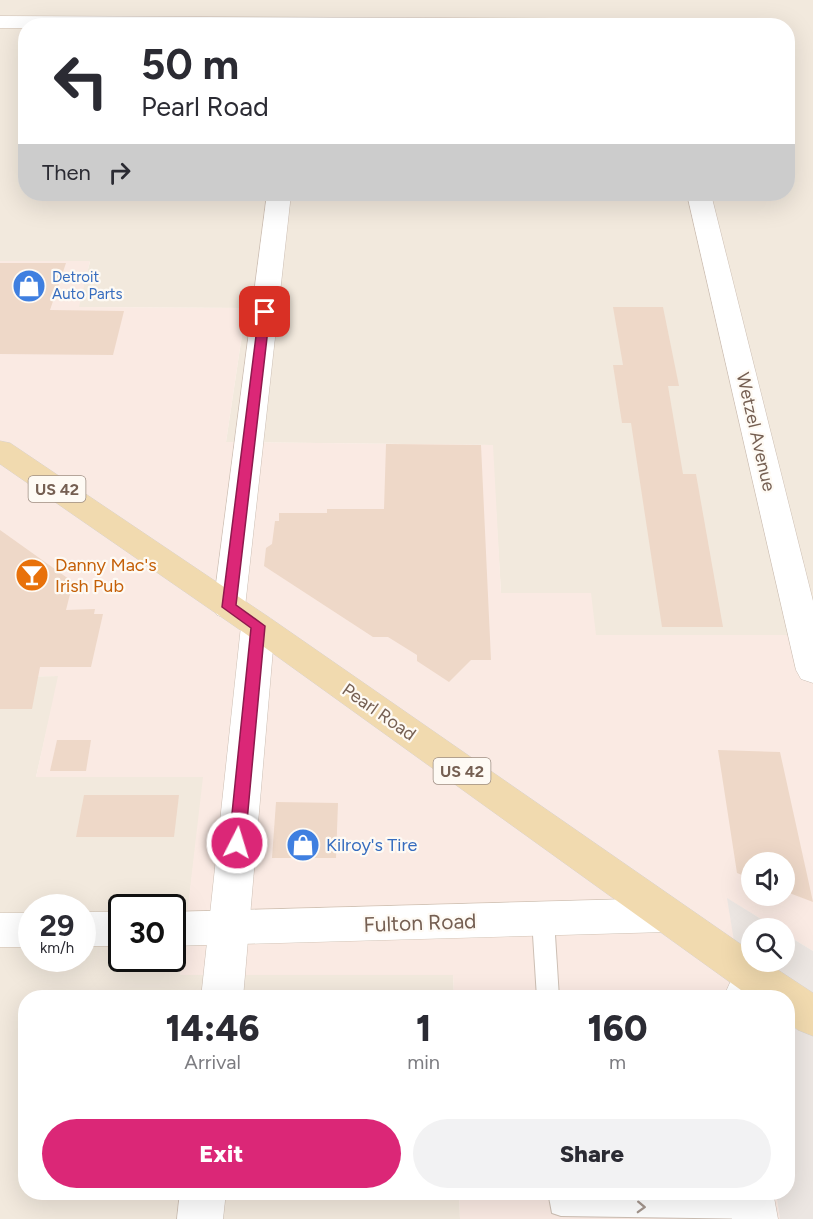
<!DOCTYPE html>
<style>
:root{--surface:#fff;--page:#f2f2f3;--text:#2b2b33;--muted:#7c7c81;--accent:#db2777}
body{margin:0;font-family:Figtree,sans-serif;background:var(--page);color:var(--text);height:100vh;display:flex;flex-direction:column;font-size:22px;white-space:nowrap}
*{box-sizing:border-box;margin:0}
p{font-size:20px;color:var(--muted)}
.icon{flex:none;width:33px;height:33px;fill:none;stroke:currentColor;stroke-width:2;stroke-linecap:round;stroke-linejoin:round}
.map{position:relative;flex:1;overflow:hidden}
.side{position:absolute;left:18px;top:990px;width:777px;height:210px;display:flex;flex-direction:column;background:var(--surface);border-radius:24px;box-shadow:0 6px 24px #0002}
.side>*{flex:none}
.guide{position:absolute;left:18px;top:18px;width:777px;height:183px;border-radius:24px;box-shadow:0 6px 24px #0002;background:#fff;color:var(--text);overflow:hidden}
.buttons{position:absolute;left:741px;top:852px;display:grid;gap:12px}
.buttons a{display:grid;place-items:center;width:54px;height:54px;border-radius:50%;background:var(--surface);box-shadow:0 6px 24px #0002;font-size:30px}
.speed{position:absolute;left:18px;top:894px;display:flex;gap:12px;font-size:30px;font-weight:700;text-align:center}
.speed>*{display:grid;place-content:center;width:78px;height:78px;border-radius:50%;background:var(--surface);box-shadow:0 6px 24px #0002;line-height:1}
.speed small{font-size:15px;font-weight:400}
.speed .limit{border:3px solid #111;border-radius:9px;background:#fff;color:#111}
.pin{position:absolute;display:grid;place-items:center;width:51px;height:51px;color:#fff;margin:-26px;border-radius:12px;box-shadow:0 3px 9px #0006}
.me{position:absolute;width:66px;margin:-33px;rotate:5deg;stroke-linejoin:round;filter:drop-shadow(0 0 4px #0008)}
.turn{display:flex;align-items:center;gap:21px;height:126px;padding:0 24px;font-size:27px}
.turn .icon{width:78px;height:78px;stroke-width:2.5}
.turn b{display:block;font-size:42px;line-height:51px}
.then{display:flex;align-items:center;height:57px;padding:0 24px;background:#0003;gap:12px;font-size:22px}
.eta{display:flex;justify-content:space-evenly;align-items:center;height:102px;text-align:center}
.eta b{font-size:36px;font-weight:800;line-height:42px}
.primary-button{display:flex;gap:12px;margin-top:auto;padding:12px 24px}
.primary-button a{flex:1;height:69px;border-radius:36px;background:var(--accent);color:#fff;font-size:24px;font-weight:800;line-height:69px;text-align:center}
.primary-button a+a{background:var(--page);color:var(--text)}
.map>svg:first-child{display:block}
.residential{fill:#f2e9dd;fill-rule:evenodd}
.commercial{fill:#faeae3;fill-rule:evenodd}
.industrial{fill:#ece6e2}
.building{fill:#eed8c8}
.lines{fill:none;stroke-linecap:round;stroke-linejoin:round}
.service-casing{stroke:#cdbfb4;stroke-width:2}
.minor-casing{stroke:#cdbfb4;stroke-width:1}
.secondary-casing{stroke:#cfc0b2;stroke-width:1}
.primary-casing{stroke:#d8d2cf;stroke-width:1}
.service{fill:#fff;fill-rule:evenodd}
.minor{fill:#fff;fill-rule:evenodd}
.secondary{fill:#fff;fill-rule:evenodd}
.primary{fill:#f1daaf;fill-rule:evenodd}
.oneway{stroke:#a5978f}
.route{fill:#db2777;stroke:#8e194d;stroke-width:1.5}
.labels{text-anchor:middle;stroke-width:4.5;stroke-linejoin:round;paint-order:stroke}
.far-shop-label{font-size:15px;fill:#366cbe;stroke:#fefaf4;text-anchor:start}
.shield{fill:#fefaf4;stroke:#9e8e83;stroke-width:1.5}
.shield-label{font-size:16px;font-weight:bold;fill:#755f52}
.street-label{font-size:18px;fill:#755f52;stroke:#fefaf4}
.food-label{font-size:18px;fill:#c56008;stroke:#fefaf4;text-anchor:start}
.shop-label{font-size:18px;fill:#366cbe;stroke:#fefaf4;text-anchor:start}
.near-street-label{font-size:21px;fill:#755f52;stroke:#fefaf4}
</style>
<div class="map">
<svg width="813" height="1219" viewBox="0 0 813 1219">
<rect width="100%" height="100%" fill="#fbf6ee"/>
<g class="residential">
<path d="M 0,0 L 813,0 L 813,635 L 595,635 L 590,593 L 501,593 L 492,445 L 226,442 L 246,308 L 78,307 L 90,262 L 0,261 ZM 26,26 L 788,26 L 788,194 L 26,194 Z"/>
<path d="M 59,676 L 36,777 L 204,777 L 180,975 L 453,975 L 454,997 L 26,998 L 26,1192 L 459,1193 L 460,1219 L 0,1219 L 0,677 ZM 32,908 L 82,908 L 82,958 L 32,958 ZM 122,908 L 172,908 L 172,958 L 122,958 Z"/>
</g>
<g class="commercial">
<path d="M 0,261 L 90,261 L 79,307 L 246,308 L 226,442 L 493,445 L 501,593 L 591,593 L 596,635 L 813,635 L 813,951 L 785,934 L 784,928 L 776,928 L 728,899 L 743,997 L 454,998 L 453,975 L 180,975 L 203,777 L 36,777 L 58,676 L 0,677 ZM 752,862 L 784,862 L 784,896 L 752,896 Z"/>
<path d="M 459,1193 L 776,1193 L 780,1219 L 460,1219 Z"/>
</g>
<path class="industrial" d="M 727,898 L 776,928 L 752,928 L 752,962 L 784,962 L 785,934 L 813,951 L 813,1219 L 780,1219 L 776,1193 L 788,1192 L 788,998 L 743,997 Z"/>
<g class="building">
<path d="M 0,263 L 66,263 L 50,310 L 124,311 L 113,355 L 0,354 Z"/>
<path d="M 613,307 L 663,307 L 679,386 L 668,386 L 683,474 L 696,474 L 723,627 L 662,627 L 631,423 L 622,423 L 613,365 L 623,365 Z"/>
<path d="M 386,444 L 481,445 L 491,660 L 471,660 L 449,682 L 417,661 L 417,655 L 388,637 L 373,637 L 264,566 L 266,548 L 272,544 L 275,521 L 279,521 L 279,513 L 327,513 L 327,509 L 384,509 Z"/>
<path d="M 0,530 L 73,582 L 66,610 L 95,609 L 94,614 L 103,614 L 91,667 L 40,667 L 32,709 L 0,709 Z"/>
<path d="M 57,740 L 91,740 L 86,771 L 50,771 Z"/>
<path d="M 718,750 L 780,752 L 813,902 L 784,891 L 784,862 L 752,862 L 752,879 L 737,873 Z"/>
<path d="M 84,795 L 179,795 L 174,837 L 76,837 Z"/>
<path d="M 276,802 L 338,803 L 336,858 L 272,858 Z"/>
</g>
<g class="lines">
<defs>
<g id="service">
<path d="M 543,910 L 551,913 L 554,919 L 559,998 L 537,998 L 532,919 L 535,913 Z"/>
<path d="M 548,1192 L 753,1198 L 762,1201 L 765,1210 L 761,1219 L 561,1216 L 552,1213 Z"/>
</g>
<g id="minor">
<path d="M 0,16 L 658,19 L 665,21 L 668,25 L 26,26 L 26,28 L 0,28 Z"/>
<path d="M 267,194 L 291,194 L 245,607 L 241,615 L 229,619 L 217,615 L 213,607 Z"/>
<path d="M 687,194 L 711,194 L 813,601 L 813,683 L 801,679 L 796,670 Z"/>
<path d="M 258,614 L 270,618 L 275,626 L 243,998 L 201,998 L 241,626 L 246,618 Z"/>
<path d="M 752,959 L 752,962 L 767,963 L 773,976 L 764,998 L 723,998 L 739,963 Z"/>
<path d="M 180,1192 L 226,1192 L 223,1219 L 177,1219 Z"/>
<path d="M 727,1192 L 773,1192 L 778,1219 L 732,1219 Z"/>
</g>
<g id="secondary">
<path d="M 666,898 L 680,903 L 686,915 L 680,927 L 666,932 L 172,946 L 172,912 Z"/>
<rect x="82" y="912" width="40" height="34"/>
<rect x="0" y="913" width="32" height="34"/>
</g>
<path id="primary" d="M 0,441 L 10,443 L 270,618 L 752,952 L 752,962 L 766,962 L 813,993 L 813,1036 L 798,1030 L 788,1022 L 788,998 L 752,998 L 246,634 L 0,464 Z"/>
</defs>
<use href="#service" class="service-casing"/>
<use href="#minor" class="minor-casing"/>
<use href="#secondary" class="secondary-casing"/>
<use href="#primary" class="primary-casing"/>
<use href="#service" class="service"/>
<use href="#minor" class="minor"/>
<use href="#secondary" class="secondary"/>
<use href="#primary" class="primary"/>
</g>
<defs><path id="oneway-chevron" d="M-2-3.5L2.5 0L-2 3.5" fill="none" stroke-width="1.6" stroke-linecap="round" stroke-linejoin="round" transform="scale(1.5)"/></defs>
<use class="oneway" href="#oneway-chevron" transform="translate(641 1207) rotate(2)"/>
<path class="route" d="M 265,309 L 270,312 L 236,605 L 265,626 L 245,843 L 242,848 L 237,850 L 231,848 L 229,843 L 251,628 L 222,607 L 259,312 Z"/>
<defs>
<symbol id="shop-disc" viewBox="-11 -11 22 22"><circle r="9.5" fill="#3f7fe0" stroke="#fefaf4"/><path d="M-5-2.5h2.3a2.7 3.5 0 0 1 5.4 0H5L5.5 6h-11ZM-1.5-2.5h3a1.5 2.3 0 0 0-3 0Z" fill="#fff"/></symbol>
<symbol id="bar-disc" viewBox="-11 -11 22 22"><circle r="9.5" fill="#e8710a" stroke="#fefaf4"/><path d="M-6-5H6L.8 .8V4.5H3.5V6h-7V4.5H-.8V.8Z" fill="#fff"/></symbol>
</defs>
<g fill-rule="evenodd">
<use href="#shop-disc" x="10" y="267" width="38" height="38"/>
<use href="#bar-disc" x="13" y="556" width="38" height="38"/>
<use href="#shop-disc" x="284" y="826" width="38" height="38"/>
</g>
<g class="labels">
<g class="far-shop-label">
<text x="52" y="282">Detroit<tspan x="52" dy="17">Auto Parts</tspan></text>
</g>
<g class="shield">
<rect x="28.5" y="476" width="57" height="26" rx="4.5"/>
<rect x="433.5" y="758" width="57" height="26" rx="4.5"/>
</g>
<g class="shield-label">
<text x="57" y="495">US 42</text>
<text x="462" y="777">US 42</text>
</g>
<g class="street-label">
<text transform="translate(756 432) rotate(77)" y="6">Wetzel Avenue</text>
<text transform="translate(379 712) rotate(35)" y="6">Pearl Road</text>
</g>
<g class="food-label">
<text x="55" y="571">Danny Mac's<tspan x="55" dy="21">Irish Pub</tspan></text>
</g>
<g class="shop-label">
<text x="326" y="851">Kilroy's Tire</text>
</g>
<g class="near-street-label">
<text transform="translate(420 923) rotate(-2)" y="7">Fulton Road</text>
</g>
</g>
</svg>
<div class="buttons">
<a><svg class="icon" aria-label="sound" viewBox="0 0 24 24"><path d="M4 9h4l5-4v14l-5-4H4zM17 9q2 3 0 6"/></svg></a>
<a><svg class="icon" aria-label="search" viewBox="0 0 24 24"><circle cx="10" cy="10" r="6"/><path d="M15 15l6 6"/></svg></a>
</div>
<div class="speed"><div>29<small>km/h</small></div><div class="limit">30</div></div>
<div class="pin" style="left:265px;top:312px;background:#d93025"><svg class="icon" aria-label="arrive" viewBox="0 0 24 24"><path d="M6 21V4h12l-3 4 3 4H6"/></svg></div>
<svg class="me" style="left:237px;top:843px" viewBox="-20 -20 40 40"><circle r="17" fill="#db2777" stroke="#fff" stroke-width="3"/><path d="M0-11L8 9 0 5-8 9z" fill="#fff"/></svg>
<div class="guide">
<div class="turn"><svg class="icon" aria-label="left" viewBox="0 0 24 24"><path d="M17 20v-9H6M10 6l-5 5 5 5"/></svg><div><b>50 m</b>Pearl Road</div></div>
<div class="then">Then<svg class="icon" aria-label="right" viewBox="0 0 24 24"><path d="M7 20v-9h11M14 6l5 5-5 5"/></svg></div>
</div>
<section class="side">
<div class="eta">
<div><b>14:46</b><p>Arrival</p></div>
<div><b>1</b><p>min</p></div>
<div><b>160</b><p>m</p></div>
</div>
<div class="primary-button"><a>Exit</a><a>Share</a></div>
</section>
</div>
